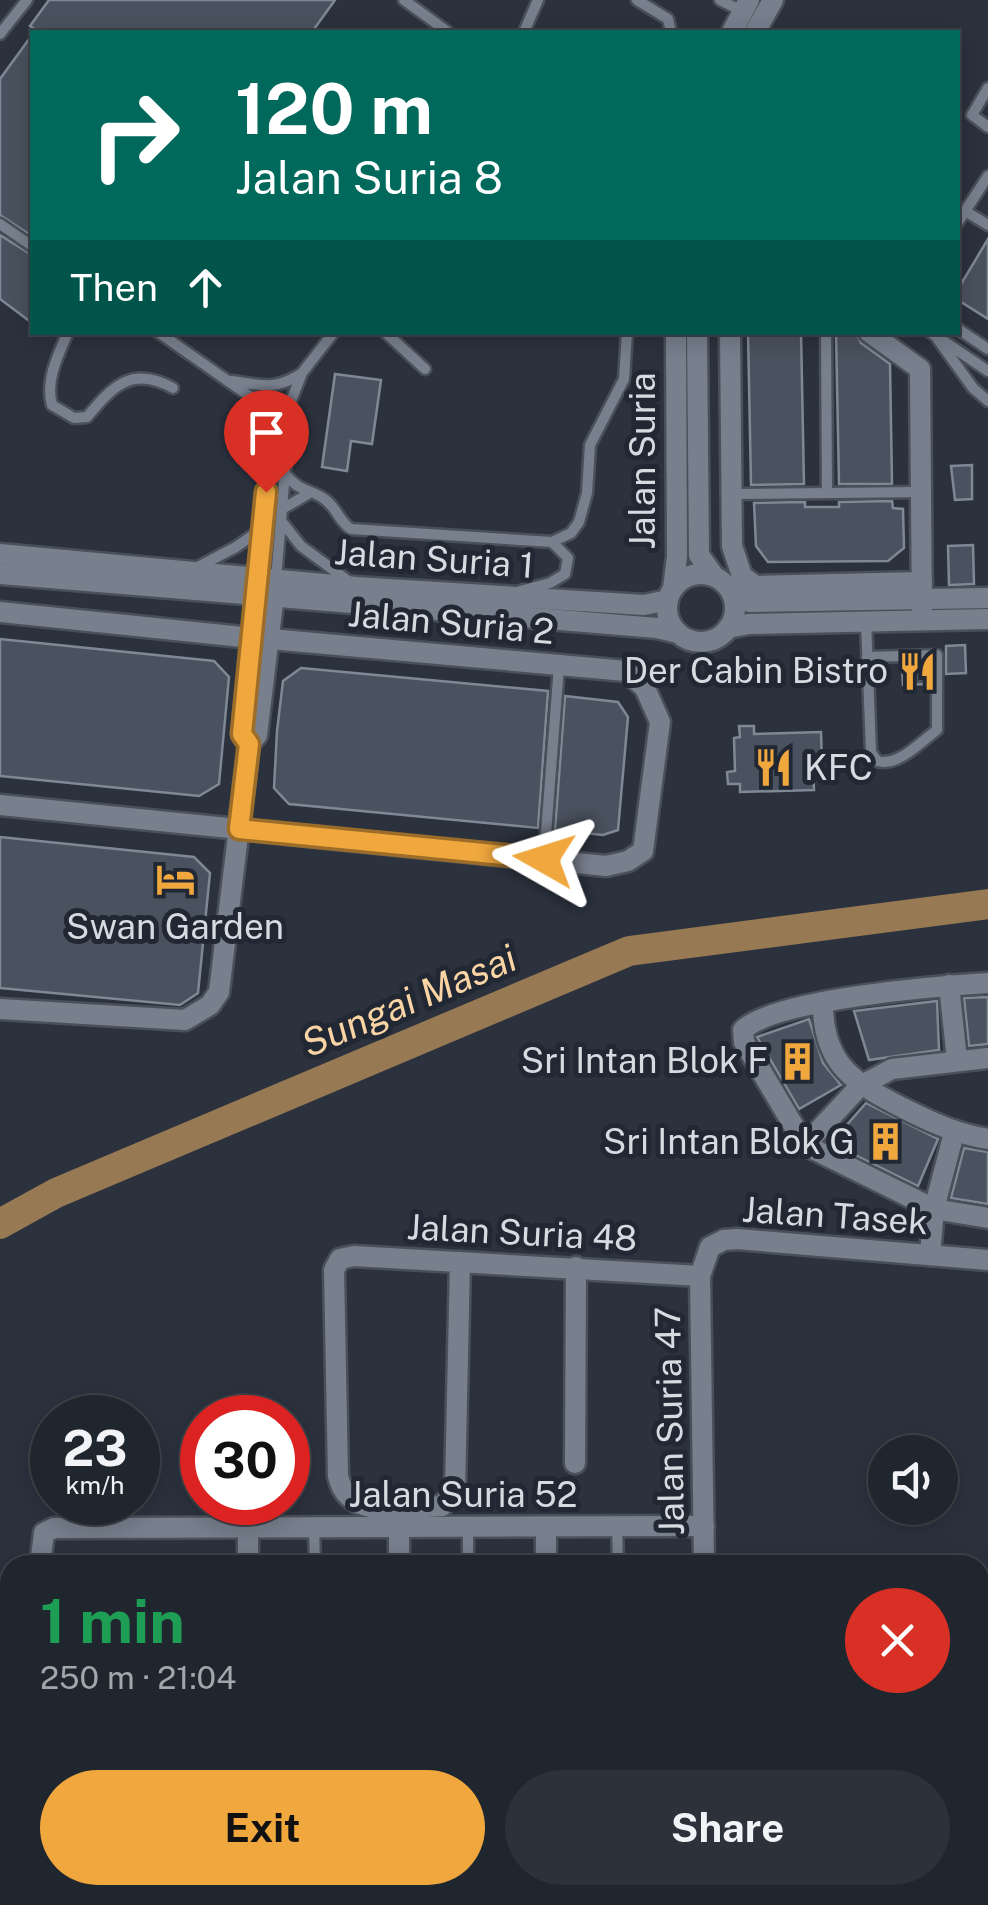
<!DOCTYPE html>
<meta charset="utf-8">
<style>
:root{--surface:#20262e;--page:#2d323a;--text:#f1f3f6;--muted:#a2a5aa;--line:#3d434a;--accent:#efa73e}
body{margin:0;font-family:"Public Sans",sans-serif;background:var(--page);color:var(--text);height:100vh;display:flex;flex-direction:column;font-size:38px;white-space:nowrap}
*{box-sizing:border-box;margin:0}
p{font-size:32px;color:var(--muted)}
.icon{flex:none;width:55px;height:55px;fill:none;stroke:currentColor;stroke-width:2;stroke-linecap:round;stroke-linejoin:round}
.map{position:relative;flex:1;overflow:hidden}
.panel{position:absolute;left:0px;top:1555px;width:990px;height:350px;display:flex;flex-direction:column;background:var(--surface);border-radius:30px 30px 0 0;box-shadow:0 5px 25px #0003,0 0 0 2px var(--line)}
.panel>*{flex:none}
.hud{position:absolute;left:30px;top:30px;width:930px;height:305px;border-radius:0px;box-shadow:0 5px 25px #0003,0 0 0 2px var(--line);background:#00695c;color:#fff;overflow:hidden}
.controls{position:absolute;left:868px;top:1435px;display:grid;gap:20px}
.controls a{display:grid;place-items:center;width:90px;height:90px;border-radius:50%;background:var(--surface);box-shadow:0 5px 25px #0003,0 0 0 2px var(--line);font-size:50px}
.speed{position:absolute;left:30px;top:1395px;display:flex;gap:20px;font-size:50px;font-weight:700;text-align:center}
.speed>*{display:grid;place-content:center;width:130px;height:130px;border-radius:50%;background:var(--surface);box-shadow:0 5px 25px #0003,0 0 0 2px var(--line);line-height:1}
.speed small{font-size:25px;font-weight:400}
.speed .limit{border:15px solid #d22;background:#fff;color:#111}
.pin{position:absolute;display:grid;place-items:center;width:85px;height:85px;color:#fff;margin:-102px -42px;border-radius:50% 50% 50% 0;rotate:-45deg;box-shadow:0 0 10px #0007}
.pin .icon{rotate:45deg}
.me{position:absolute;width:110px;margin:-55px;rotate:276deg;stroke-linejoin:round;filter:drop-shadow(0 0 8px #0008)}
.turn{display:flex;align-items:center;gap:35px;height:210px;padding:0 40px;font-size:45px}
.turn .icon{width:130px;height:130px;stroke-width:2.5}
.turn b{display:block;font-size:70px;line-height:85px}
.then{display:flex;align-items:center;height:95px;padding:0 40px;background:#0003;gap:20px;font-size:38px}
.round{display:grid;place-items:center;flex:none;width:105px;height:105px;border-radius:52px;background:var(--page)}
.headline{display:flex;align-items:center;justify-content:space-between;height:170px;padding:0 40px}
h1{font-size:60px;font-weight:700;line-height:75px;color:#1e9e55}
.action{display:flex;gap:20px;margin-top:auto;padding:20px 40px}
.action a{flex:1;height:115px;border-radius:60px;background:var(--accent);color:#111;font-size:40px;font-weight:700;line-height:115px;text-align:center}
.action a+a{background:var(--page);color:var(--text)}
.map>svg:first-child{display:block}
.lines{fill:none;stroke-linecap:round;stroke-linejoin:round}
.river{stroke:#977954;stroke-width:30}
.building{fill:#4a525f;stroke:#7f8895;stroke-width:2.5}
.service-casing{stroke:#4a5059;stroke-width:15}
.minor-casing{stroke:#4a5059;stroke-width:25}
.service{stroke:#78808e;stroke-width:10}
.minor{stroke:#78808e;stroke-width:20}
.route-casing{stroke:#9b6d28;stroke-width:25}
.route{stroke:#efa73e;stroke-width:18}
.labels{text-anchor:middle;stroke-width:10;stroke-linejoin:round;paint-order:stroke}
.street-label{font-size:35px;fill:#d6dbe2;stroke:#212833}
.poi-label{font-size:35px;fill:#d6dbe2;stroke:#212833;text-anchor:end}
.water-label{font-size:38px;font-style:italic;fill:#fbd4a5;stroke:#212833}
</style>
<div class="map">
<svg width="988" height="1905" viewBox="0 0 988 1905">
<rect width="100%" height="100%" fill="#2b323e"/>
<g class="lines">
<path class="river" d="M 0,1224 L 56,1193 L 629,951 L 988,904"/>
</g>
<g class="building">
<path d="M 49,0 L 335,0 L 312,32 L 39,32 L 30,26 Z"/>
<path d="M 32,35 L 32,236 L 0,215 L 0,79 Z"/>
<path d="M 0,235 L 32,255 L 32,323 L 0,299 Z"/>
<path d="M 988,239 L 988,319 L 958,300 L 958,289 Z"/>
<path d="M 748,332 L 801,332 L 804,484 L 751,485 Z"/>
<path d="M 836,332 L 856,332 L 861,343 L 890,364 L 892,484 L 839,484 Z"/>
<path d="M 335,374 L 381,380 L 372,444 L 351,441 L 347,471 L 322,467 Z"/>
<path d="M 972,465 L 972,499 L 955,500 L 951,466 Z"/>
<path d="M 892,501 L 893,508 L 903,509 L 904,548 L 888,561 L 768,562 L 756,546 L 754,503 L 805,502 L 805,507 L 839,507 L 839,502 Z"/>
<path d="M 973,545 L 974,584 L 949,585 L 948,546 Z"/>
<path d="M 0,639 L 214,661 L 229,677 L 219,784 L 199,796 L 0,776 Z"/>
<path d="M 965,645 L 966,673 L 946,674 L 946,646 Z"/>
<path d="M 928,664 L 928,684 L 903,685 L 902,665 Z"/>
<path d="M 301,668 L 548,691 L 538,828 L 289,804 L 274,788 L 277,731 L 283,681 Z"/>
<path d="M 565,696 L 618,702 L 628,717 L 618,830 L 603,835 L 555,830 Z"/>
<path d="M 739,726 L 754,726 L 754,734 L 821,732 L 822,764 L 813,764 L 814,790 L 740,792 L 740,784 L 728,784 L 727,772 L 735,771 L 734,738 L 740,737 Z"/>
<path d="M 0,837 L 194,857 L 210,873 L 198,993 L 180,1005 L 0,988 Z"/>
<path d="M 988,997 L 988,1044 L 969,1046 L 964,998 Z"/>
<path d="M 937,1001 L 939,1050 L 869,1060 L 854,1011 Z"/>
<path d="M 809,1019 L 823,1063 L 841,1085 L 799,1109 L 757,1037 Z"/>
<path d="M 866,1103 L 938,1139 L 918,1186 L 831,1143 Z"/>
<path d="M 964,1148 L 988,1152 L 988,1204 L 951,1198 Z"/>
</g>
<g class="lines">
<defs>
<g id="service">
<path d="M 404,0 L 448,32"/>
<path d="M 637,0 L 668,19 L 671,32"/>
<path d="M 720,0 L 742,11"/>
<path d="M 524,32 L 538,0"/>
<path d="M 0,34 L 27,0"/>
<path d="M 988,88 L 972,115 L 988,127"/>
<path d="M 965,211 L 988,225"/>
<path d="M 958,222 L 988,176"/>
<path d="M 0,224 L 32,246"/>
<path d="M 958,329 L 988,349"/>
<path d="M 68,332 C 58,355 45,381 52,405 L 74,418 L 87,417 C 113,386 132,365 173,388"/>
<path d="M 158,332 L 265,407 L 272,423 L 259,578"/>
<path d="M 385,332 L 425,369"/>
<path d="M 826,332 L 827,493"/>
<path d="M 930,332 L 988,371"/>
<path d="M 937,338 L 973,388 L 988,401"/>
<path d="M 232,381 C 262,385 273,391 301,374"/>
<path d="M 285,474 C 302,495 313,488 328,502 C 338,511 340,522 351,529 L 552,542 L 571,533 L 579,522 L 587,493 L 590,445 L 624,379 L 627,332"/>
<path d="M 732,494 L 921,492"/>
<path d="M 282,509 L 308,494"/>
<path d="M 282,522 L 301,546 L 351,583"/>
<path d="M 196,568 L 236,547 L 263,528"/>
<path d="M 276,579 L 291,401 L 302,373 L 334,332"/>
<path d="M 520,591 L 550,583 L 565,574 L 568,558 L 552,542"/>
<path d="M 866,621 L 871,752 L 877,761 C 899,767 920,742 937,730 L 937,655 L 867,657"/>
<path d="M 544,859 L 559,666"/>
<path d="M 617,1527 L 618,1565"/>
<path d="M 314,1528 L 315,1565"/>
<path d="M 468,1565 L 468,1526"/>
<path d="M 320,1895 L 320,1905"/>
<path d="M 828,1895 L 828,1905"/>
<path d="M 468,1905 L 468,1895"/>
<path d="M 618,1905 L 619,1895"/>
</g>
<g id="minor">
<path d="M 732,32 L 749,0"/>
<path d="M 755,32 L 773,0"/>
<path d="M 697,332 L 699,555 L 714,576"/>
<path d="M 730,332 L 732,546 L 742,576 L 755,586 L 922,582"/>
<path d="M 869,332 L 920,369 L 922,620"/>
<path d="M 0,554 L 356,587 L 644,605 L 668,600"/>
<path d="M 0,574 L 657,628 L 678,633"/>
<circle cx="701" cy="608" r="34"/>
<path d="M 673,589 L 677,556 L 676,332"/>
<path d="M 731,591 L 750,602 L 988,598"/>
<path d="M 0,612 L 252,638"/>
<path d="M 728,628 L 749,624 L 988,619"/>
<path d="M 249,745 L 242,734 L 258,585"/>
<path d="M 0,805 L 606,866 L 628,861 L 643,851 L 660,722 L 645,688 L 626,671 L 270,639"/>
<path d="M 988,983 C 939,986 775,999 743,1030 L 744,1042 L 805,1145 L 934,1209 L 988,1218"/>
<path d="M 949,985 L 957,1060"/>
<path d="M 823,1002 C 822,1066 856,1084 907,1110 C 935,1124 958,1134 988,1139"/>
<path d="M 0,1009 L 185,1020 L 210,1005 L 219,992 L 249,745 L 257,735 L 275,586"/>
<path d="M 805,1145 L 860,1086 L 892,1069 L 988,1058"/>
<path d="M 930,1255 L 934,1209 L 954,1133"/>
<path d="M 460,1262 L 455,1490 L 442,1506 C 407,1507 348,1522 338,1476 L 334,1270 L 340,1259 L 354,1256 L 700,1276"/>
<path d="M 575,1463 L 576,1267"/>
<path d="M 546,1527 L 546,1565"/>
<path d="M 399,1528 L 399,1565"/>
<path d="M 40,1565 L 44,1533 L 54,1528 L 704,1526"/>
<path d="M 248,1565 L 248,1528"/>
<path d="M 704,1565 L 700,1276 L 710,1247 L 724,1240 L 737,1239 L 988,1260"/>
<path d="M 547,1895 L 547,1905"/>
<path d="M 747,1895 L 747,1905"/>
<path d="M 907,1895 L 907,1905"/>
<path d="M 18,1905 L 18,1895"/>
<path d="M 247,1905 L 247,1895"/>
<path d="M 399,1905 L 399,1895"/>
<path d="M 704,1905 L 704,1895"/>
</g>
</defs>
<use href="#service" class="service-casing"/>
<use href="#minor" class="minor-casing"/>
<use href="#service" class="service"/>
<use href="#minor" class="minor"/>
</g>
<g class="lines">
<defs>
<path id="route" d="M 266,492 L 242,734 L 249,744 L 239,829 L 544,859"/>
</defs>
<use href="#route" class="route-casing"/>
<use href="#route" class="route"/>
</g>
<defs>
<symbol id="restaurant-bare" viewBox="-9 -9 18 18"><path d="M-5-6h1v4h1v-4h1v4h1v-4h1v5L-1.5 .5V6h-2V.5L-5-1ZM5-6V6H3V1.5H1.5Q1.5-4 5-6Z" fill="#efa73e" stroke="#212833" stroke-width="2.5" paint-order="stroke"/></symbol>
<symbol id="hotel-bare" viewBox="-9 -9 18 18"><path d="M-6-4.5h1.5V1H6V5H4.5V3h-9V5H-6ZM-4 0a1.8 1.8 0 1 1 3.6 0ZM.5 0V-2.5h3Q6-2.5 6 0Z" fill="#efa73e" stroke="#212833" stroke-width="2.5" paint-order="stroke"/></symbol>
<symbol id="building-bare" viewBox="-9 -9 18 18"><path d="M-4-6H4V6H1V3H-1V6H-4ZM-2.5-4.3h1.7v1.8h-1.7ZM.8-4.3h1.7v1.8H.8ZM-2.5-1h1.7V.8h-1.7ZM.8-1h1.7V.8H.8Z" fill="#efa73e" stroke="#212833" stroke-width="2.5" paint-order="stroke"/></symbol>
</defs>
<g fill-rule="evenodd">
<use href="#restaurant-bare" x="890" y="644" width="55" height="55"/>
<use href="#restaurant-bare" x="746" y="740" width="55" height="55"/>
<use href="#hotel-bare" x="148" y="852" width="55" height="55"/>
<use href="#building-bare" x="770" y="1034" width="55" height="55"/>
<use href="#building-bare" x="858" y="1114" width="55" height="55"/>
</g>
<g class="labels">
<g class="street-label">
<text transform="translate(643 461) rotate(-90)" y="12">Jalan Suria</text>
<text transform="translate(434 559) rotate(4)" y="12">Jalan Suria 1</text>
<text transform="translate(451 623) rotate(5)" y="12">Jalan Suria 2</text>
<text transform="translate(835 1216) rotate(4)" y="12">Jalan Tasek</text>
<text transform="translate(522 1233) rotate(3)" y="12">Jalan Suria 48</text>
<text transform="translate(670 1421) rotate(-91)" y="12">Jalan Suria 47</text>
<text x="463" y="1507">Jalan Suria 52</text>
</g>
<g class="poi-label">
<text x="888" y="683">Der Cabin Bistro</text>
<text x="804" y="780" text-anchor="start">KFC</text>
<text x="175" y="939" text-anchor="middle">Swan Garden</text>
<text x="768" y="1073">Sri Intan Blok F</text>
<text x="855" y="1154">Sri Intan Blok G</text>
</g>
<g class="water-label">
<text transform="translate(409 1001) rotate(-23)" y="13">Sungai Masai</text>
</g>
</g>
</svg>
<div class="controls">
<a><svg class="icon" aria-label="sound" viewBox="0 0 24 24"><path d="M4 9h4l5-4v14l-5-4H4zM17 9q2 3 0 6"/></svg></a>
</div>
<div class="speed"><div>23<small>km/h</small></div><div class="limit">30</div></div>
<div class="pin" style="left:266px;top:492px;background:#d93025"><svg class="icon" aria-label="arrive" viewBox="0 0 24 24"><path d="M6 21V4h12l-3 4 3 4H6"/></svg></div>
<svg class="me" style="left:544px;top:859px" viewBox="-20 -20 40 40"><path d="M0-17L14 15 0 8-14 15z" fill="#efa73e" stroke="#fff" stroke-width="4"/></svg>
<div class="hud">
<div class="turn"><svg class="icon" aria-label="right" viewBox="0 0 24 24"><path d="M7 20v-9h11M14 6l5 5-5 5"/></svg><div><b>120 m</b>Jalan Suria 8</div></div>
<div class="then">Then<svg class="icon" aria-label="ahead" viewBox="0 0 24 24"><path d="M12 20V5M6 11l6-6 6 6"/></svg></div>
</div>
<section class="panel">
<div class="headline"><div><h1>1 min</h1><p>250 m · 21:04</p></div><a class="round" style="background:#d93025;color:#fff"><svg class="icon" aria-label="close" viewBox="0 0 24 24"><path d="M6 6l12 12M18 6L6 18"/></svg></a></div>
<div class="action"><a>Exit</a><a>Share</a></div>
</section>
</div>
